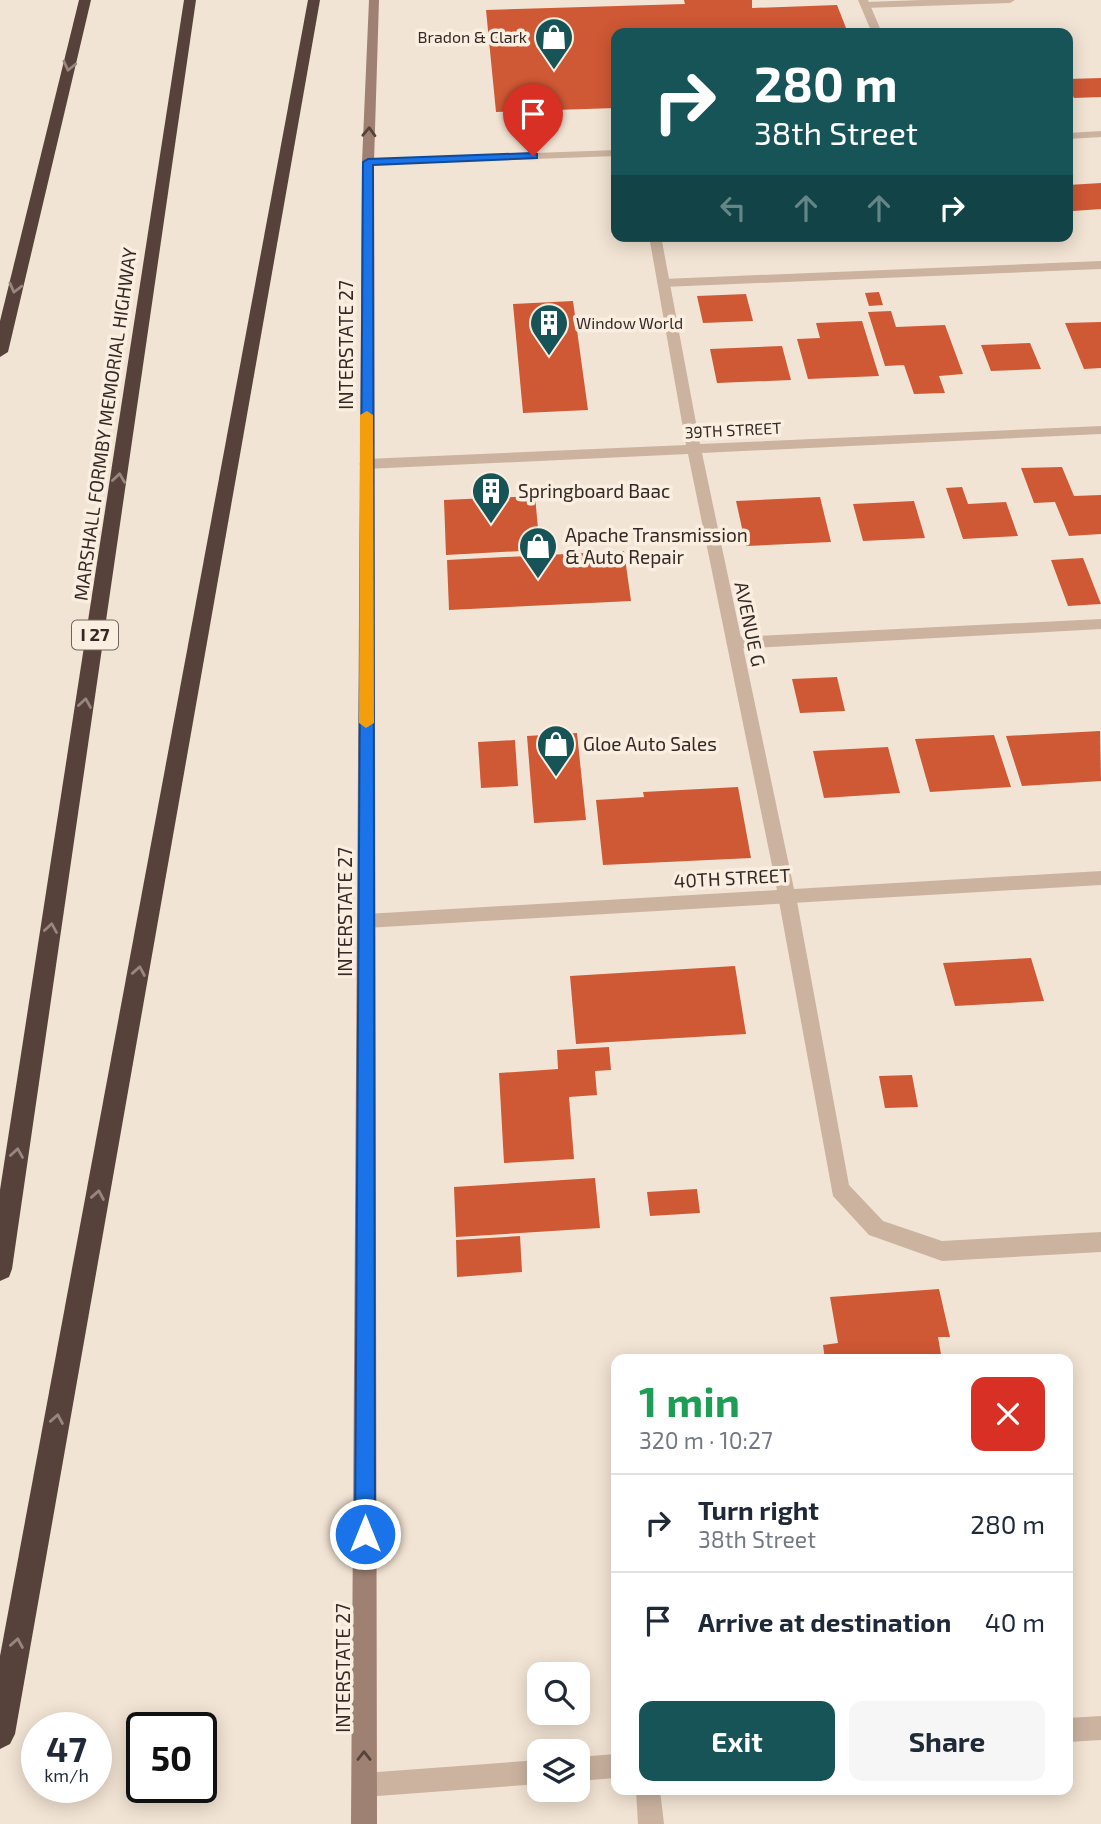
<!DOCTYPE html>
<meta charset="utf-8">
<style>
:root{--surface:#fff;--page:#f6f6f7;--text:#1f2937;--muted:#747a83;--line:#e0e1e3;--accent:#175458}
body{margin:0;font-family:"Exo 2",sans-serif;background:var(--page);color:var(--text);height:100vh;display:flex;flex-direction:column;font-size:26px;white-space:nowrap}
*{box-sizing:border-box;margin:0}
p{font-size:23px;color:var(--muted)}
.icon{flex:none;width:38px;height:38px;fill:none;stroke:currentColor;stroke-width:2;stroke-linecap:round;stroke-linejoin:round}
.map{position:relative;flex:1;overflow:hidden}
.side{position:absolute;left:611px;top:1354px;width:462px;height:441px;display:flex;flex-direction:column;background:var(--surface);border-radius:14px;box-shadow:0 4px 18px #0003}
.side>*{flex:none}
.hud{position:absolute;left:611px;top:28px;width:462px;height:214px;border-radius:14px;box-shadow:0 4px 18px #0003;background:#175458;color:#fff;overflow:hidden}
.controls{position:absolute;left:527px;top:1662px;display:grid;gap:14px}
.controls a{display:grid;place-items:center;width:63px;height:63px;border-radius:14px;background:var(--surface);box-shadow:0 4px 18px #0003;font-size:35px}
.speed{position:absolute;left:21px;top:1712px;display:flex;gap:14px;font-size:35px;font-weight:700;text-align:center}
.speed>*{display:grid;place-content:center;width:91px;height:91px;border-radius:50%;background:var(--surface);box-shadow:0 4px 18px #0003;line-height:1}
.speed small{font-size:18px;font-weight:400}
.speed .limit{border:4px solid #111;border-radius:10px;background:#fff;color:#111}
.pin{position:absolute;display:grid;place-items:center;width:60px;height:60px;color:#fff;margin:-72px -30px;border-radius:50% 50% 50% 0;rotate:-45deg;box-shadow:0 0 7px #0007}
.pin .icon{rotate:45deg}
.me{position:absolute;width:77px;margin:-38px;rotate:0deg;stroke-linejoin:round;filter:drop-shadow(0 0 5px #0008)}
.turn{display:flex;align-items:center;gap:24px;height:147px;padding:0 28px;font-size:32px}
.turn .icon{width:91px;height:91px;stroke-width:2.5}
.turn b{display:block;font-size:49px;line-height:60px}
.lanes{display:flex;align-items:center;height:66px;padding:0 28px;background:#0003;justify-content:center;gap:35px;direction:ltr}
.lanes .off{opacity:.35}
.round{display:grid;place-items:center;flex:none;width:74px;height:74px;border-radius:14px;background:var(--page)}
.head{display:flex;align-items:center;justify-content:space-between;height:119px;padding:0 28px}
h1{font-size:42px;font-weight:700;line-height:52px;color:#1e9e55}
.primary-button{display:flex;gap:14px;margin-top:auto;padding:14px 28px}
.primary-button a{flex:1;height:80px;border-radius:14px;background:var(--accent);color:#fff;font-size:28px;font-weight:700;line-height:80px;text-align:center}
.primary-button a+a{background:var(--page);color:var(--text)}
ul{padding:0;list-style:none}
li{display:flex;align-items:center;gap:21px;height:98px;padding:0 28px;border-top:2px solid var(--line)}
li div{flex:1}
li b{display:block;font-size:26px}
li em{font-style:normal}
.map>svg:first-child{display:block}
.building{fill:#cf5835}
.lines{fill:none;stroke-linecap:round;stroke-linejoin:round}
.service{fill:#cbb3a0;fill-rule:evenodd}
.minor{fill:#cbb3a0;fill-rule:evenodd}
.secondary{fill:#9e8172;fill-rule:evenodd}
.motorway{fill:#56423a;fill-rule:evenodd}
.oneway{stroke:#98877d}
.oneway2{stroke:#54433b}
.route{fill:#1a73e8;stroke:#114b97;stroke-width:2}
.slow{fill:#f59e0b}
.labels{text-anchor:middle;stroke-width:7;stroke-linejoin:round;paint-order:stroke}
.far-poi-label{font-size:16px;fill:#342924;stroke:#faeee1;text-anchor:end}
.far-street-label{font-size:16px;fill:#342924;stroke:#faeee1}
.shield{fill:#faeee1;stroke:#6f645d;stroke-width:2}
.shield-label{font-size:18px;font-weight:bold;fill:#342924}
.street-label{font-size:19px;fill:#342924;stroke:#faeee1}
.poi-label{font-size:19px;fill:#342924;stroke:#faeee1;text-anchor:start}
</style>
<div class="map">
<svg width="1101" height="1824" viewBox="0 0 1101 1824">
<rect width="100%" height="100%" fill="#f2e4d4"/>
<g class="building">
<path d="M 684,0 L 752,0 L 752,8 L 837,5 L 848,33 L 616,33 L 616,108 L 496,112 L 486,10 L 685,4 Z"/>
<path d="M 1101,78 L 1101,97 L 1074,98 L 1068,86 L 1068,79 Z"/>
<path d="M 1101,183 L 1101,209 L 1073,211 L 1068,200 L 1068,185 Z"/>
<path d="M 879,292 L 883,305 L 869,306 L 865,293 Z"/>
<path d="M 746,294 L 753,321 L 703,323 L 697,296 Z"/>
<path d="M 573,301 L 588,410 L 523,413 L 513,304 Z"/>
<path d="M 891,311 L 896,327 L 945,325 L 963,374 L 939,376 L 945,393 L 914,394 L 904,365 L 885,366 L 868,312 Z"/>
<path d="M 862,321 L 879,376 L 808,379 L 797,339 L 820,338 L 816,323 Z"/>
<path d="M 1101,322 L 1101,368 L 1084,369 L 1065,323 Z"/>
<path d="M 1030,343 L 1041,369 L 991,371 L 981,345 Z"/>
<path d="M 782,346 L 791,380 L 717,383 L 710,349 Z"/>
<path d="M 1062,467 L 1074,496 L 1101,495 L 1101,534 L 1069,536 L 1055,502 L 1034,503 L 1021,468 Z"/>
<path d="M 962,487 L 968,504 L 1006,502 L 1018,536 L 963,539 L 946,488 Z"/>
<path d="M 535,496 L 540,550 L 446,555 L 444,500 Z"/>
<path d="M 820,497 L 831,542 L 746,546 L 736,501 Z"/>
<path d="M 914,501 L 925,538 L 863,541 L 853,504 Z"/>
<path d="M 624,551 L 631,601 L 449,610 L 447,560 Z"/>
<path d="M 1083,558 L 1101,604 L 1068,606 L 1051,560 Z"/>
<path d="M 837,677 L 845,711 L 800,713 L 792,679 Z"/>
<path d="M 1100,731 L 1101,781 L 1022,786 L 1006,736 Z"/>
<path d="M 577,733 L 586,820 L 534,823 L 527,736 Z"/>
<path d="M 994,735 L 1011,787 L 930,792 L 915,739 Z"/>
<path d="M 515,740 L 518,786 L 481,788 L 478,742 Z"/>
<path d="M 888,747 L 900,793 L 824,798 L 813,751 Z"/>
<path d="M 738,787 L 751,858 L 603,865 L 596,800 L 644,797 L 643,792 Z"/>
<path d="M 1031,958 L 1044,1001 L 955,1006 L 943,963 Z"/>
<path d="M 735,966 L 746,1034 L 576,1044 L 570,976 Z"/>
<path d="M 609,1047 L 611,1070 L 595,1071 L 597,1095 L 569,1097 L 574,1159 L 504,1163 L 499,1073 L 558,1069 L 557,1050 Z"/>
<path d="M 912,1075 L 918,1107 L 885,1108 L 879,1076 Z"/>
<path d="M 595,1178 L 600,1228 L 456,1237 L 454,1187 Z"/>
<path d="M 697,1189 L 700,1213 L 650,1216 L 647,1192 Z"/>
<path d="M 520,1236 L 522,1272 L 457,1277 L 456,1240 Z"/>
<path d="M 939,1289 L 950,1337 L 938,1337 L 942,1360 L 825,1360 L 823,1345 L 838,1343 L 830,1297 Z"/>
</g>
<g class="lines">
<g class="service">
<path d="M 923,0 L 1015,0 L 1010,3 L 865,8 L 860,5 L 865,2 Z"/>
<path d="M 1101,261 L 1101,269 L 663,287 L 657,283 L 663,279 Z"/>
<path d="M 1101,619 L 1101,629 L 734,649 L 726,643 L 734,637 Z"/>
<path d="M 787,889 L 793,891 L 796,896 L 849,1185 L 883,1221 L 942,1241 L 1101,1232 L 1101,1252 L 942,1261 L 869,1235 L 833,1196 L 778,896 L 781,891 Z"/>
<path d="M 636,1790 L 660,1790 L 664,1824 L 638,1824 Z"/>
</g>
<g class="minor">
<path d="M 858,0 L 868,0 L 882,33 L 872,33 Z"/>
<path d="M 1101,131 L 1101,137 L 1068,139 L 1068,133 Z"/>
<path d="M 616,150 L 616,156 L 368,165 L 362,162 L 368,159 Z"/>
<path d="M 649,236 L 661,236 L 700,444 L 1101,426 L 1101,434 L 702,453 L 794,889 L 1101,871 L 1101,885 L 366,928 L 360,926 L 357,921 L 360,916 L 366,914 L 777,890 L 688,454 L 366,469 L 359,464 L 366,459 L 686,445 Z"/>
<path d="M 1101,1716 L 1101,1740 L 1068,1742 L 1068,1718 Z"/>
<path d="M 616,1754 L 616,1778 L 578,1781 L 578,1757 Z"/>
<path d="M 539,1760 L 539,1784 L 364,1797 L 355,1794 L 352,1785 L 355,1776 L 364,1773 Z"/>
</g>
<path class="secondary" d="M 369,0 L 379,0 L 374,162 L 377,1824 L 351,1824 L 362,162 Z"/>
<g class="motorway">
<path d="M 79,0 L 91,0 L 8,352 L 0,357 L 0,321 Z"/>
<path d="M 184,0 L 196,0 L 12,1269 L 9,1277 L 0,1281 L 0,1190 Z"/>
<path d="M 308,0 L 320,0 L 15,1734 L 10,1744 L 0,1749 L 0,1656 Z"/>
</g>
</g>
<defs><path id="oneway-chevron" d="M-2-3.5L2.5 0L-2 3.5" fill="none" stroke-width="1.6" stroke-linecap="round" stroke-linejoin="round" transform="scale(1.75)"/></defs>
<g class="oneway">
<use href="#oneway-chevron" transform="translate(69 66) rotate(103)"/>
<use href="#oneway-chevron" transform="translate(15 288) rotate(104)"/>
<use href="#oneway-chevron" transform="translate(119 478) rotate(-82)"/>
<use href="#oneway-chevron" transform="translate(85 703) rotate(-81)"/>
<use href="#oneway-chevron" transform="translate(51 928) rotate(-81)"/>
<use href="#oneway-chevron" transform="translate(139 971) rotate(-80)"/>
<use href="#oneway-chevron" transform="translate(17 1153) rotate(-81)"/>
<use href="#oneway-chevron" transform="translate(98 1195) rotate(-80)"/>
<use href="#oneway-chevron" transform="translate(57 1419) rotate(-80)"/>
<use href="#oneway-chevron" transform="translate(17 1643) rotate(-80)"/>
</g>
<g class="oneway2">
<use href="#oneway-chevron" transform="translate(369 132) rotate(-88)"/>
<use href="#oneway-chevron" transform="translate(364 1756) rotate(-90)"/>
</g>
<path class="route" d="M 533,153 L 537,154 L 537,158 L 373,165 L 375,1534 L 372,1542 L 365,1545 L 358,1542 L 355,1534 L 363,162 L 368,159 Z"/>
<path class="slow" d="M 367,411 L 373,415 L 374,723 L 366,728 L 359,723 L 360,415 Z"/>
<defs>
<symbol id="shop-pin" viewBox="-11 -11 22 30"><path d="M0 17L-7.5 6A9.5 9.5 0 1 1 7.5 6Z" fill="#175458" stroke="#faeee1"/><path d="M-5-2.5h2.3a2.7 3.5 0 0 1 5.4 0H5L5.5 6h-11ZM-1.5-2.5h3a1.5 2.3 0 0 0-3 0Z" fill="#fff"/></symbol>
<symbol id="building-pin" viewBox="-11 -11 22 30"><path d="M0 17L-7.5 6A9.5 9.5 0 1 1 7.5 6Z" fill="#175458" stroke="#faeee1"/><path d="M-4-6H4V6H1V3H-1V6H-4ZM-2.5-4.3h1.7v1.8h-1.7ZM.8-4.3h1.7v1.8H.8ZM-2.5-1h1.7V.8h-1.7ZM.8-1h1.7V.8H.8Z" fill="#fff"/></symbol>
</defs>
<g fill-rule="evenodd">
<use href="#shop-pin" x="532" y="15" width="44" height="60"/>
<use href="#building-pin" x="527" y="301" width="44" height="60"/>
<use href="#building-pin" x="469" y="469" width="44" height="60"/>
<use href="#shop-pin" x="516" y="524" width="44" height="60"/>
<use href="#shop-pin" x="534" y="722" width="44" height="60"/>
</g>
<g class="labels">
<g class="far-poi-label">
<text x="527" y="43">Bradon &amp; Clark</text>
<text x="576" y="329" text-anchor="start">Window World</text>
</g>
<g class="far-street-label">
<text transform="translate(733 430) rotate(-3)" y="6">39TH STREET</text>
</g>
<rect class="shield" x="72" y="620.5" width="46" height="29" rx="5"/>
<g class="shield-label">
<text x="95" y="641">I 27</text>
</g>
<g class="street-label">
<text transform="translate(346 345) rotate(-90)" y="7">INTERSTATE 27</text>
<text transform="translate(105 424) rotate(-82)" y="7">MARSHALL FORMBY MEMORIAL HIGHWAY</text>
<text transform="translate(750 624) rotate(78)" y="7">AVENUE G</text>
<text transform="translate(732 878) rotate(-3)" y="7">40TH STREET</text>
<text transform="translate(345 912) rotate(-90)" y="7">INTERSTATE 27</text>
<text transform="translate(343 1668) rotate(-90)" y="7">INTERSTATE 27</text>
</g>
<g class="poi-label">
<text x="518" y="498">Springboard Baac</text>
<text x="565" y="542">Apache Transmission<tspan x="565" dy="22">&amp; Auto Repair</tspan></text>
<text x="583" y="751">Gloe Auto Sales</text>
</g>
</g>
</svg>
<div class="controls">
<a><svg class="icon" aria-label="search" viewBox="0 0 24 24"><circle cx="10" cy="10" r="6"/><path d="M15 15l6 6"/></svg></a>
<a><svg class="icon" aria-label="layers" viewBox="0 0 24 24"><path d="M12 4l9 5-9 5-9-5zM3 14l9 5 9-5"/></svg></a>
</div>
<div class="speed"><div>47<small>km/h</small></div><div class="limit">50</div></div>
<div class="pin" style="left:533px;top:156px;background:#d93025"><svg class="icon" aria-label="arrive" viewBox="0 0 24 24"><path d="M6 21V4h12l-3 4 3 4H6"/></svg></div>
<svg class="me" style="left:365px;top:1534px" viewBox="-20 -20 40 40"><circle r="17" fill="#1a73e8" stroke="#fff" stroke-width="3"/><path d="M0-11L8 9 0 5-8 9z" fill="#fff"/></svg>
<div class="hud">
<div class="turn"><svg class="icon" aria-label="right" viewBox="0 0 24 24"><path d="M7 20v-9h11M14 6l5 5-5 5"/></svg><div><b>280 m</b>38th Street</div></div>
<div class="lanes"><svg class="icon off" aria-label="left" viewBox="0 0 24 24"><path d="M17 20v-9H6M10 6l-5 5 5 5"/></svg><svg class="icon off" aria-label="ahead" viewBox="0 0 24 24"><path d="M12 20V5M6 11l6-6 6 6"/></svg><svg class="icon off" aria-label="ahead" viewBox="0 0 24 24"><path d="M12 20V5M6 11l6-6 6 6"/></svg><svg class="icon" aria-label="right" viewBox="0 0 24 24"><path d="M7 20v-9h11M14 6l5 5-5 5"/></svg></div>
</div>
<section class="side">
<div class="head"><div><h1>1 min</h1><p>320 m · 10:27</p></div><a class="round" style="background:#d93025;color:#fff"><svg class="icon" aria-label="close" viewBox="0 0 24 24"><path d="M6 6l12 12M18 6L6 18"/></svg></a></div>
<ul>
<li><svg class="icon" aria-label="right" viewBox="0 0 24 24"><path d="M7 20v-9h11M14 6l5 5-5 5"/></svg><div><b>Turn right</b><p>38th Street</p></div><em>280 m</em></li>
<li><svg class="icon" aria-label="arrive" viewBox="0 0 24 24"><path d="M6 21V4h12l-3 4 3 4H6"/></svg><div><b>Arrive at destination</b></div><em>40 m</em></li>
</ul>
<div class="primary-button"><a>Exit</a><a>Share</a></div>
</section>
</div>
